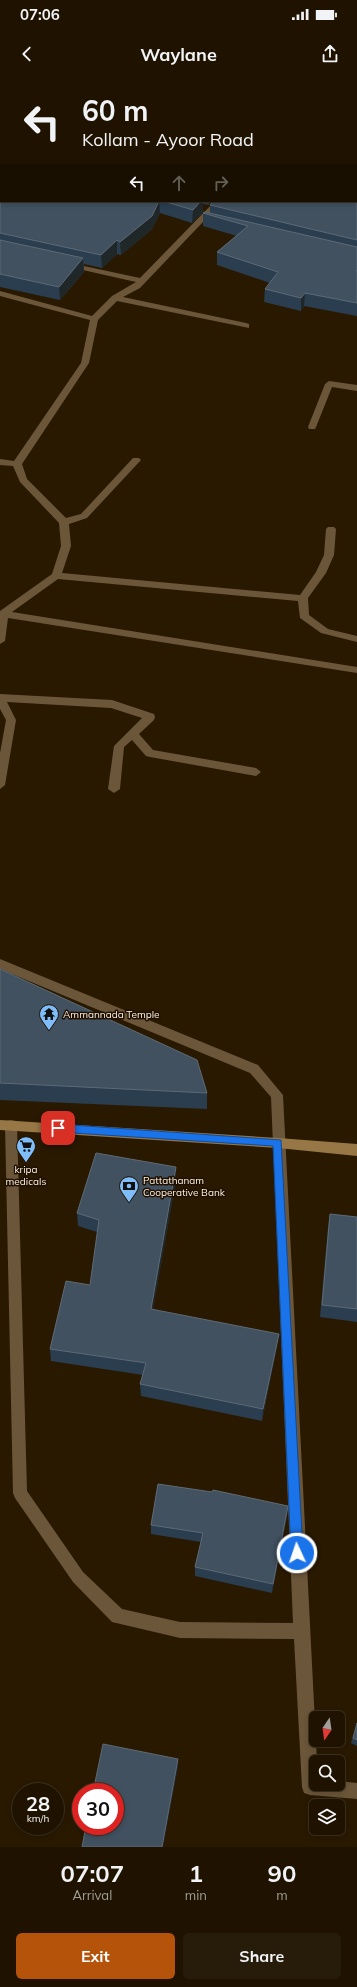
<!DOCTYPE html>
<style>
:root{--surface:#1f1300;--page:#271c0a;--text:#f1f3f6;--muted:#a19e99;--line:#3c3222;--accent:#b45309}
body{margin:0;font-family:Mulish,sans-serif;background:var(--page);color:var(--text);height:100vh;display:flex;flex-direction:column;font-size:15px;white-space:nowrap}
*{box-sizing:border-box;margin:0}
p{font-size:13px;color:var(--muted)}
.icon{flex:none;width:22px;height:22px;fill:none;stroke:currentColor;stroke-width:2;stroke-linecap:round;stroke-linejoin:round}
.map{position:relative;height:1767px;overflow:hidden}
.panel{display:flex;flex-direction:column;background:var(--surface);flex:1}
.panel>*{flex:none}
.hud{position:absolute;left:0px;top:0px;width:357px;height:122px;box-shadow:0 2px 6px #0003,0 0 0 1px var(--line);background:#1f1300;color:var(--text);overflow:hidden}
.needle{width:26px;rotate:193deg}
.fabs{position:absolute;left:309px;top:1631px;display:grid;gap:8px}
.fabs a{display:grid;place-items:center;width:36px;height:36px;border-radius:6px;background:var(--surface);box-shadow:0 2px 6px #0003,0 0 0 1px var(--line);font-size:20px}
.speed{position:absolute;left:12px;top:1703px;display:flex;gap:8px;font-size:20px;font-weight:700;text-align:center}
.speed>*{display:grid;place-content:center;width:52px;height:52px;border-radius:50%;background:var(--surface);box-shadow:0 2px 6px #0003,0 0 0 1px var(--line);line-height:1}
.speed small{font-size:10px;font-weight:400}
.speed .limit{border:6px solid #d22;background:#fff;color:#111}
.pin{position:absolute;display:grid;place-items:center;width:34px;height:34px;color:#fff;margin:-17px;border-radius:8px;box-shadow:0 2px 6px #0006}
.me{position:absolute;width:44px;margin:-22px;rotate:357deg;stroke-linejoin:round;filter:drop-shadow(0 0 3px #0008)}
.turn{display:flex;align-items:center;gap:14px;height:84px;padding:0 16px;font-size:18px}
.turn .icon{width:52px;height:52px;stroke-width:2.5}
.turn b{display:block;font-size:28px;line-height:34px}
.lanes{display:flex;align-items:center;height:38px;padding:0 16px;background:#0003;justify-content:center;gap:20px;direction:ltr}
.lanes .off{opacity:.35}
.eta{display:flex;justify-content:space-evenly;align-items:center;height:68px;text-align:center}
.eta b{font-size:24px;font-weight:700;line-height:28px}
.button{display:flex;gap:8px;margin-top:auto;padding:8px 16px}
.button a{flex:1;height:46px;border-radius:6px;background:var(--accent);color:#fff;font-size:16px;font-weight:700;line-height:46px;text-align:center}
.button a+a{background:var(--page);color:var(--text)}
.status{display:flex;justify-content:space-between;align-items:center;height:28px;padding:0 20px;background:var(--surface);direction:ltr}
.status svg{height:11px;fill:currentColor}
header{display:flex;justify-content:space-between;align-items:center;height:52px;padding:0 16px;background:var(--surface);font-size:18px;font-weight:700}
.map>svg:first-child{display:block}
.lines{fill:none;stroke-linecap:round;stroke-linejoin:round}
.street{fill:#6b5639;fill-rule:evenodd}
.secondary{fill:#987746;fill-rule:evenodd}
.wall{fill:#2a3e50}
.shaded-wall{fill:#202729}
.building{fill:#415160;stroke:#5e6a75}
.route{fill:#1a73e8;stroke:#114b97}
.labels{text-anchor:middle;stroke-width:3;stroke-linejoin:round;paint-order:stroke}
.poi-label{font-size:10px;fill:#fef3e4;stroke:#1f1000;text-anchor:start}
</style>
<div class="status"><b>07:06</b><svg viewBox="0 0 49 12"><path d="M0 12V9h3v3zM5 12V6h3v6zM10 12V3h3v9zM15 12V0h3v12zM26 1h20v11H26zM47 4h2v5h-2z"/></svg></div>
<header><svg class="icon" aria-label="back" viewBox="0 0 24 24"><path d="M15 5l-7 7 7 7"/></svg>Waylane<svg class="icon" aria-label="share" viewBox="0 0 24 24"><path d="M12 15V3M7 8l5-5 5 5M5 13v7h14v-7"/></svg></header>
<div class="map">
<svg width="357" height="1767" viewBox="0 0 357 1767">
<rect width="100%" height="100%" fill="#291900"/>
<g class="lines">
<g class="street">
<rect x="356" y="69" width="1" height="4"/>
<path d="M 215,121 L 223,121 L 140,208 L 123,217 L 246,243 L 249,244 L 249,248 L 117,221 L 98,240 L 89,283 L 22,384 L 27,399 L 66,438 L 81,434 L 133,378 L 139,378 L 141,380 L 87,438 L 69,444 L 71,466 L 62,493 L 300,515 L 316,492 L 324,475 L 326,449 L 328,447 L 334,447 L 336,449 L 334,475 L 326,493 L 308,518 L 309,535 L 328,549 L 357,556 L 357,562 L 321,553 L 300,538 L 298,521 L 58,499 L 12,532 L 357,587 L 357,593 L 8,538 L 5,561 L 0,564 L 0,531 L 52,494 L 61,466 L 59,443 L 20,402 L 13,386 L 0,385 L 0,379 L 14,381 L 81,283 L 90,240 L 0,216 L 0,211 L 92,236 L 112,216 L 136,202 L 65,186 L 65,182 L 140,198 Z"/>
<path d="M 329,301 L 357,305 L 357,311 L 332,307 L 316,347 L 315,349 L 309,349 L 308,347 L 325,304 Z"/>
<path d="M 0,614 L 112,620 L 154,634 L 155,637 L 154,640 L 139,654 L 153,670 L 256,688 L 261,692 L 256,696 L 150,677 L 146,676 L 132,660 L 124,667 L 120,709 L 114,713 L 108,709 L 114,666 L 142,638 L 111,628 L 7,622 L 16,640 L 5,705 L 0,709 L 0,673 L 6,640 L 0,629 Z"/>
<path d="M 0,879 L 258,985 L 283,1015 L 317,1682 L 316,1704 L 338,1704 L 338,1701 L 357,1703 L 357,1719 L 310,1715 L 304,1713 L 302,1707 L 294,1559 L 180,1558 L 112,1542 L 73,1502 L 15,1418 L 13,1413 L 5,1045 L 6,1041 L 11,1040 L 16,1041 L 17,1045 L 27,1411 L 83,1492 L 122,1529 L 180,1542 L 293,1543 L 271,1017 L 250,993 L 0,889 Z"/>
</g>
<path class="secondary" d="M 0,1040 L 278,1058 L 357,1064 L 357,1076 L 278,1068 L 0,1050 Z"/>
</g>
<g class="wall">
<path d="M 0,0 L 357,0 L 357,43 L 356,43 L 356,1 L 1,1 L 1,10 L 0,9 Z"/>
<path d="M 0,74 L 1,121 L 213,121 L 209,125 L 203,124 L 203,132 L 192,143 L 160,133 L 152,149 L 121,175 L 117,174 L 102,188 L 84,184 L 84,192 L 60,220 L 0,207 Z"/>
<path d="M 357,96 L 357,236 L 304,226 L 301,231 L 264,222 L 265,209 L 270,203 L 217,185 L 217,172 L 237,156 L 203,146 L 203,133 L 210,133 L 210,125 Z"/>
<path d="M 0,889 L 207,1013 L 207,1029 L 0,1020 Z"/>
<path d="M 176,1087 L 176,1100 L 153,1229 L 277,1266 L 262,1341 L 141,1316 L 140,1304 L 143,1295 L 51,1281 L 50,1269 L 90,1205 L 97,1152 L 78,1146 L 77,1133 Z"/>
<path d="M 330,1134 L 357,1137 L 357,1242 L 320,1237 L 328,1147 Z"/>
<path d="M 288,1426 L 287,1436 L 272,1513 L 195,1496 L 195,1487 L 201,1462 L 151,1454 L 151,1445 Z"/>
<path d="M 357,1643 L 357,1666 L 351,1663 Z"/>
</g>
<g class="shaded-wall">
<path d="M 159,121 L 160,133 L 152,149 L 121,175 L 120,162 Z"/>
<path d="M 201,121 L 203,121 L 203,132 L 192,143 L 193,130 Z"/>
<path d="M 209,121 L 213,121 L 209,125 Z"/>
<path d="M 117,160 L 117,174 L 102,188 L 101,175 Z"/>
<path d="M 83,178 L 84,192 L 60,220 L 59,207 Z"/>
<path d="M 305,213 L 304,226 L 301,231 L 301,218 Z"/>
<path d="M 176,1087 L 176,1100 L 151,1241 L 151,1229 Z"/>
<path d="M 279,1254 L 277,1266 L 262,1341 L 263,1329 Z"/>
<path d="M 288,1426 L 287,1436 L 272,1513 L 273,1504 Z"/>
<path d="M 178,1679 L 178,1688 L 163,1767 L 162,1767 Z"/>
</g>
<g class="building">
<path d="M 36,0 L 357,0 L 357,30 L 356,30 L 356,1 L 48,1 Z"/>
<path d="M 0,74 L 1,74 L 1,121 L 159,121 L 152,136 L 120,162 L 117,160 L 101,175 L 0,153 Z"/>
<path d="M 356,96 L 357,96 L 357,160 L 210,125 L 214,121 L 356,121 Z"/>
<path d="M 163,121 L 201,121 L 193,130 Z"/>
<path d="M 205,132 L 357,167 L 357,190 L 356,191 L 357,191 L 357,223 L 305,213 L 301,218 L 265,209 L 278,192 L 217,172 L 248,146 L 203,133 Z"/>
<path d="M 0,160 L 83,178 L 59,207 L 0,194 Z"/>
<path d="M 0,889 L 197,980 L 207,1013 L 0,1003 Z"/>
<path d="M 96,1073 L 176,1087 L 151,1229 L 279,1254 L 263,1329 L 140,1304 L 146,1283 L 50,1269 L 66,1201 L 90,1205 L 99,1140 L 77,1133 Z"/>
<path d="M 330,1134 L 357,1137 L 357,1229 L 322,1225 Z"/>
<path d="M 158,1404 L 212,1412 L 213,1410 L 288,1426 L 273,1504 L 195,1487 L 203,1453 L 151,1445 Z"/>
<path d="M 357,1643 L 357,1660 L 353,1658 Z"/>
<path d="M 103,1664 L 178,1679 L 162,1767 L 82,1767 L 86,1746 L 115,1746 L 115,1712 L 93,1712 Z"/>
</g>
<path class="route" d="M 58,1044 L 281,1060 L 303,1473 L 301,1477 L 297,1478 L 293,1477 L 291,1473 L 273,1066 L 58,1052 L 53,1048 Z"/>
<defs>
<symbol id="temple-pin" viewBox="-11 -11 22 30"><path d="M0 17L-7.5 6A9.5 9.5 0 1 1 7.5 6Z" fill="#7fbdfa" stroke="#1f1000"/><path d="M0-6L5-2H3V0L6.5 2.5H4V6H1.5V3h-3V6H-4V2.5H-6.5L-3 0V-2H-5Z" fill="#111"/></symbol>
<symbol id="supermarket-pin" viewBox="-11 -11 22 30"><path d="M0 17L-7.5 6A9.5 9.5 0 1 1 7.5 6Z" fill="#7fbdfa" stroke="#1f1000"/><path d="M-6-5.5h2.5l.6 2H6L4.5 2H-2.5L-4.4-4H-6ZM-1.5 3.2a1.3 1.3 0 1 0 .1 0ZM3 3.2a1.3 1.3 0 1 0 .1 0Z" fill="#111"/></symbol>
<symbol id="bank-pin" viewBox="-11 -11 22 30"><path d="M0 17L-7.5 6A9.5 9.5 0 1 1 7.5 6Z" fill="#7fbdfa" stroke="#1f1000"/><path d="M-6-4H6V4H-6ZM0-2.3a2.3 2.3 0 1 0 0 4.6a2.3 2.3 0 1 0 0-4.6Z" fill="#111"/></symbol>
</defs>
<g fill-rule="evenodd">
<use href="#temple-pin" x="38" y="923" width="22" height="30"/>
<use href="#supermarket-pin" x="15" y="1055" width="22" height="30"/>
<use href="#bank-pin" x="118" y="1095" width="22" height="30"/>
</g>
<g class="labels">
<g class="poi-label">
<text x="63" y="938">Ammannada Temple</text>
<text x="26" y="1093" text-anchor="middle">kripa<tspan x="26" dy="12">medicals</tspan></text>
<text x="143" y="1104">Pattathanam<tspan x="143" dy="12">Cooperative Bank</tspan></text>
</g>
</g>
</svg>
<div class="fabs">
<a><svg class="needle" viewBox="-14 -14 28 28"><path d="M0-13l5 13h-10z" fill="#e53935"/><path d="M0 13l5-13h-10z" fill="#a19e99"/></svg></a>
<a><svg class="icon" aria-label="search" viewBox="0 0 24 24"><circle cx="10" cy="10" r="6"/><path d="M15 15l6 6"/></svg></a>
<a><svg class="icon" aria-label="layers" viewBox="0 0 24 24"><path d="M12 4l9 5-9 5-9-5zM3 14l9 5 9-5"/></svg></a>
</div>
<div class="speed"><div>28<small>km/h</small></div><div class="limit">30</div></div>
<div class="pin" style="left:58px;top:1048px;background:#d93025"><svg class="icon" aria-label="arrive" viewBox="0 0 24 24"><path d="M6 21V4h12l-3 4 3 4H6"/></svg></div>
<svg class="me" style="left:297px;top:1473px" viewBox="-20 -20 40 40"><circle r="17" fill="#1a73e8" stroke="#fff" stroke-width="3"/><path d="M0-11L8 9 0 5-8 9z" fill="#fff"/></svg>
<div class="hud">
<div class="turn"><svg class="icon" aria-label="left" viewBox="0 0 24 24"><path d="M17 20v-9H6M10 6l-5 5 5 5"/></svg><div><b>60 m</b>Kollam - Ayoor Road</div></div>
<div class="lanes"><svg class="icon" aria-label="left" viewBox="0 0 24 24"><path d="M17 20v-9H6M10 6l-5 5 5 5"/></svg><svg class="icon off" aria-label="ahead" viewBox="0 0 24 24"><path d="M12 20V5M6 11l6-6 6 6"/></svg><svg class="icon off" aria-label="right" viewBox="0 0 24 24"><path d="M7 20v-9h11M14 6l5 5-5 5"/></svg></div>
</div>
</div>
<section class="panel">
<div class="eta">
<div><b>07:07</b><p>Arrival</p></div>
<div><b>1</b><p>min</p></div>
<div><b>90</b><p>m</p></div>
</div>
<div class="button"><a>Exit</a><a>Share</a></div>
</section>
